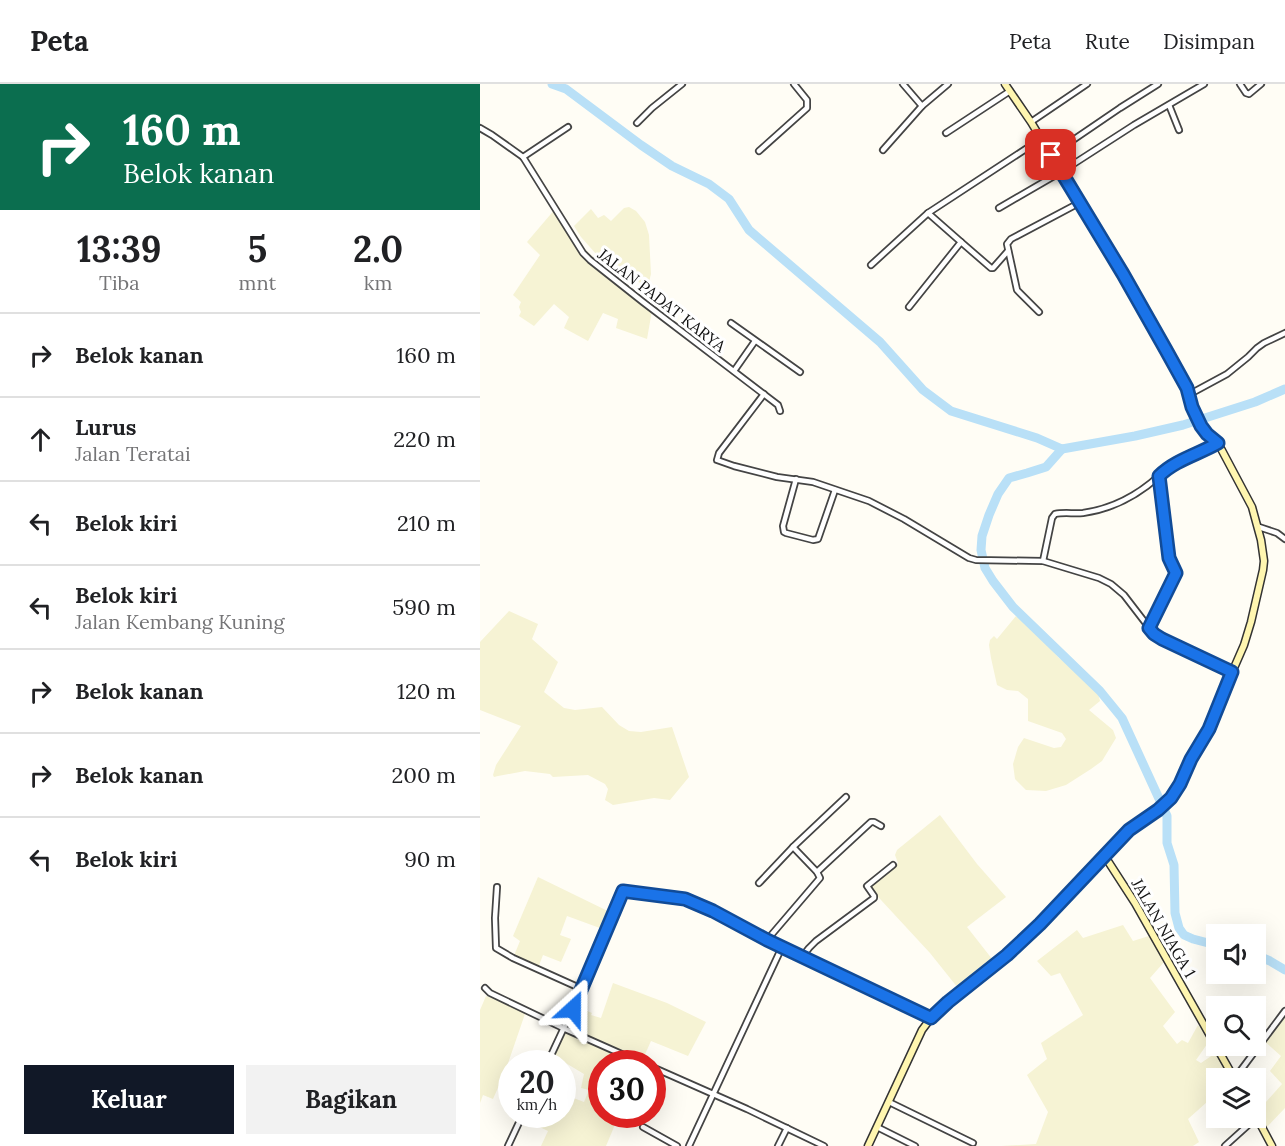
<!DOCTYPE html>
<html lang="id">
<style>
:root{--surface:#fff;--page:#f2f2f2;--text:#202124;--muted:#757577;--line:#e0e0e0;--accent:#111827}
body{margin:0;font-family:Lora,serif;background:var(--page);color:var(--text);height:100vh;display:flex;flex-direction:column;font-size:22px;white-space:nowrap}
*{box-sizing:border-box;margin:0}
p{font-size:20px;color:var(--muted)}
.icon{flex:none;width:33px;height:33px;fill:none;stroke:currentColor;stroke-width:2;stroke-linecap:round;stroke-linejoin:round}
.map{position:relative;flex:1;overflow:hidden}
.sheet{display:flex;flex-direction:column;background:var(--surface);width:480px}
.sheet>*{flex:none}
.top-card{background:#0b6e4f;color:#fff;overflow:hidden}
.controls{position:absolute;left:726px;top:840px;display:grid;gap:12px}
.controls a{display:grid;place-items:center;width:60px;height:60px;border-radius:0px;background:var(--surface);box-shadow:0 6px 24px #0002;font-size:30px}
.speed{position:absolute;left:18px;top:966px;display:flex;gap:12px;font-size:30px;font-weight:700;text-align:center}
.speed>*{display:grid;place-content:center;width:78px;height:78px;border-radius:50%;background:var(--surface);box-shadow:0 6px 24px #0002;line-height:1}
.speed small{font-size:15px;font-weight:400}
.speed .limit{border:9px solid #d22;background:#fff;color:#111}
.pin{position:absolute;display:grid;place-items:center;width:51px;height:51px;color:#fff;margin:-26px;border-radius:12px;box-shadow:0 3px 9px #0006}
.me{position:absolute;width:66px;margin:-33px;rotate:24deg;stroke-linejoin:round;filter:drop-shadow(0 0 4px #0008)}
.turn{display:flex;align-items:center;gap:21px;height:126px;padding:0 24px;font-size:27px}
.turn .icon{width:78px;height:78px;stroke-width:2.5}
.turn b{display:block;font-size:42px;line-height:51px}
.eta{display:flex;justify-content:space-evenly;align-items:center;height:102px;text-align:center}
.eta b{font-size:36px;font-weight:700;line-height:42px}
.cta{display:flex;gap:12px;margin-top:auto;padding:12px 24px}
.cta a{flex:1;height:69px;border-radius:0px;background:var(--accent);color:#fff;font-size:24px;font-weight:700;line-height:69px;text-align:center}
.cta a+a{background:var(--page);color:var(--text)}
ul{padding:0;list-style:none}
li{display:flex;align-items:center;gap:18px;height:84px;padding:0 24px;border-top:2px solid var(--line)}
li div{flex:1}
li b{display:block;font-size:22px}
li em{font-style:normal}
header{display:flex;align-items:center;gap:36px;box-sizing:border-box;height:84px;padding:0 30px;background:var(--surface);border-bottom:2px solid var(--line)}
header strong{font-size:28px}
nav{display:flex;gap:33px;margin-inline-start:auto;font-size:21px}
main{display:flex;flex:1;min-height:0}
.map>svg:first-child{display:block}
.farmland{fill:#f6f3d4}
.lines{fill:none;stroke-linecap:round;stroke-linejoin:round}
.river{stroke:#b9e0f7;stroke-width:9}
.street-casing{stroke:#444;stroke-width:8}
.secondary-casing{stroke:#333;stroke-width:9}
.street{stroke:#fff;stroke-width:4.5}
.secondary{stroke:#fff6b0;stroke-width:6}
.route-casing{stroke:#114b97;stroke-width:15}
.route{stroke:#1a73e8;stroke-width:10}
.labels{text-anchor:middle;stroke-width:6;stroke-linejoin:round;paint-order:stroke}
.street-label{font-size:16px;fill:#111;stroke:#fff}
</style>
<header>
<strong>Peta</strong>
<nav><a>Peta</a><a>Rute</a><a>Disimpan</a></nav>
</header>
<main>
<section class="sheet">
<div class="top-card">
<div class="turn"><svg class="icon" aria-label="right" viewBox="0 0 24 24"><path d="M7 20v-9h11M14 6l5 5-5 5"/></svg><div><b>160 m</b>Belok kanan</div></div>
</div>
<div class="eta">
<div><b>13:39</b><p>Tiba</p></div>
<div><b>5</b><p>mnt</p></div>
<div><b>2.0</b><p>km</p></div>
</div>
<ul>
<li><svg class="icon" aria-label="right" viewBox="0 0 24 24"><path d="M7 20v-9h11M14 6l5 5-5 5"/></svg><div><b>Belok kanan</b></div><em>160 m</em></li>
<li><svg class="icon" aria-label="ahead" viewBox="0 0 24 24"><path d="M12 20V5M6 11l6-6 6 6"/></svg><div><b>Lurus</b><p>Jalan Teratai</p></div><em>220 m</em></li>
<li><svg class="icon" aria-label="left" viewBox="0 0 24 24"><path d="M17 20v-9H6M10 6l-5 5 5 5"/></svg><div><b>Belok kiri</b></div><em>210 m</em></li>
<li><svg class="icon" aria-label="left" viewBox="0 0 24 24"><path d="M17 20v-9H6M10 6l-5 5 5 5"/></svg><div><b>Belok kiri</b><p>Jalan Kembang Kuning</p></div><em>590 m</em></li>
<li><svg class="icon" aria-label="right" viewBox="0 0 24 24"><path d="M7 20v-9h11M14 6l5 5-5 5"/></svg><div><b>Belok kanan</b></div><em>120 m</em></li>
<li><svg class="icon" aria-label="right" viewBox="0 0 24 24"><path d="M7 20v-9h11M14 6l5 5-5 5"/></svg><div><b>Belok kanan</b></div><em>200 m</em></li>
<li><svg class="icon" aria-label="left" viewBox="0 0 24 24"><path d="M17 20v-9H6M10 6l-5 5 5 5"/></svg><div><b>Belok kiri</b></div><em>90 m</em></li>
</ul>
<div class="cta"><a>Keluar</a><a>Bagikan</a></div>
</section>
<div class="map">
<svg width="805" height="1062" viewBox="0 0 805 1062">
<rect width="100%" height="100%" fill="#fffdf5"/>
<g class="farmland">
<path d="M 149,123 L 156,127 L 165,138 L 169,151 L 171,190 L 168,202 L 144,192 L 125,180 L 101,153 L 94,142 L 111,125 L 118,134 L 124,131 L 131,137 L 144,124 Z"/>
<path d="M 76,124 L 97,157 L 123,183 L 173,221 L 167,255 L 136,244 L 138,235 L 123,229 L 108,257 L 84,244 L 89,233 L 74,220 L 54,242 L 39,232 L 41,228 L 39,223 L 41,218 L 33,211 L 60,171 L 47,158 Z"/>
<path d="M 29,527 L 58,540 L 52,555 L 78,578 L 64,608 L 84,624 L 95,626 L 122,623 L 139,641 L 149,647 L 161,648 L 192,643 L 209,693 L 190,716 L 174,714 L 133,721 L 125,716 L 128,705 L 125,700 L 108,691 L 73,693 L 70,690 L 45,687 L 18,692 L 14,693 L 13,691 L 16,681 L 41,642 L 0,626 L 0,558 Z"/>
<path d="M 536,532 L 562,555 L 579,574 L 606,595 L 618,609 L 620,617 L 609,626 L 633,646 L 636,654 L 622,677 L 611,685 L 586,701 L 566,707 L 546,706 L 535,695 L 533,680 L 538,663 L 544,654 L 574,664 L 581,663 L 586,655 L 582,649 L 548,637 L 548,615 L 538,607 L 527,606 L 517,601 L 511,574 L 509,561 L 510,556 L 514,552 L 517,555 Z"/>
<path d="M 460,731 L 497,780 L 526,813 L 487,843 L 516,880 L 482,909 L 450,869 L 389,803 L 418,779 L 415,771 L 417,766 Z"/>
<path d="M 58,793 L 136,831 L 128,847 L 87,832 L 80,851 L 91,855 L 81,878 L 63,871 L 58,884 L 33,874 L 40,857 L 33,852 Z"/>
<path d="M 643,841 L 653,857 L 672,851 L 685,877 L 670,894 L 695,928 L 683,942 L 697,960 L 702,956 L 708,959 L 718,941 L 730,956 L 716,976 L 721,979 L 737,968 L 751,994 L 736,994 L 736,1010 L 708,1035 L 719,1058 L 713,1062 L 521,1062 L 556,1060 L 568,1028 L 547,991 L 567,975 L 561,959 L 603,931 L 580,889 L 571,892 L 557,877 L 597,846 L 603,854 Z"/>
<path d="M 133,899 L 187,919 L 226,938 L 208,972 L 171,957 L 162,977 L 86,944 L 96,922 L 112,929 L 111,931 L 121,934 Z"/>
<path d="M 6,912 L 46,927 L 25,988 L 13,1015 L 3,1011 L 0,1019 L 0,926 Z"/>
<path d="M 805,926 L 805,1024 L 785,1045 L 776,1029 L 802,1000 L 790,987 L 801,972 L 783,956 Z"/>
<path d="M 84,948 L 151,976 L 150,979 L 122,980 L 122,1030 L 139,1031 L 126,1062 L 61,1062 L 68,1047 L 43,1035 L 45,1031 L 82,1030 L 83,1010 L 104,1018 L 109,1006 L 101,1004 L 104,990 L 74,972 Z"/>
</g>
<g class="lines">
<g class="river">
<path d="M 72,0 L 86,5 L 161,61 L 192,82 L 229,100 L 249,115 L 269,146 L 400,258 L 443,306 L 471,327 L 557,354 L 582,365 L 655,352 L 703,341 L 775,318 L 805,305"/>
<path d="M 582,365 L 566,383 L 547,389 L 529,394 L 518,410 L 509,431 L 502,452 L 501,466 L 505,484 L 513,497 L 533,523 L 620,607 L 642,634 L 687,732 L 687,759 L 694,781 L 695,829 L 699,844 L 704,851 L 713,855 L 736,861"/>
<path d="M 776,871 L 790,877 L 805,886"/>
</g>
<defs>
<g id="street">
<path d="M 423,0 L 442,22 L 468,0"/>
<path d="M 760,0 L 766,9 L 769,10 L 781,0"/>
<path d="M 689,21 L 699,46"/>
<path d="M 551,38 L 607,0"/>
<path d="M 157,39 L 172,24 L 202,0"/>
<path d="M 0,44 L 12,51 L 43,73 L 103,169 L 110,176 L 163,218 L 298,321 L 300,327"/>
<path d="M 466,49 L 530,7"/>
<path d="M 403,66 L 442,22"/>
<path d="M 279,67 L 327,24 L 327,16 L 314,0"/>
<path d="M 571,71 L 640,24 L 678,0"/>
<path d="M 43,73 L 88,43"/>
<path d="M 519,124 L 581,88 L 654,41 L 724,0"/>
<path d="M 481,158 L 511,184 L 513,184 L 528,167"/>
<path d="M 391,181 L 448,129 L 561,55"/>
<path d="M 429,223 L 481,158 L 448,129"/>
<path d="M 559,228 L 537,206 L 527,160 L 531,155 L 599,119"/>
<path d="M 251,239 L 320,288"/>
<path d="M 254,287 L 275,257"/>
<path d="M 284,310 L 239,369 L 237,376 L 254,382 L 297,393 L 333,398 L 389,417 L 424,435 L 489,474 L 496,476 L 563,477 L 619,494 L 631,500 L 644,511 L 674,550 L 752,588"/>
<path d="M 710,310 L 747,290 L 768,273 L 777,264 L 784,259 L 805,249"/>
<path d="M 316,395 L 303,442 L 304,448 L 306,449 L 333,456 L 338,455 L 355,406"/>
<path d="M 779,443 L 797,449 L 805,455"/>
<path d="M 563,477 L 572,434 L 575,430 C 584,428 594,430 603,429 C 632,425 658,411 679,392"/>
<path d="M 669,544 L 696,489 L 689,474 L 679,392 L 690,382 L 738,359"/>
<path d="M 313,763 L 366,713"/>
<path d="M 337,788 L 391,738 L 394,738 L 401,742"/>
<path d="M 279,799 L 313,763 L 337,788 L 340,794 L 287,856"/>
<path d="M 17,803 L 15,834 L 16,864 L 33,874 L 102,905"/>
<path d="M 322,873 L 329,864 L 336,857 L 394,814 L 394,812 L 387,802 L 413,781"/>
<path d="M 5,904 L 10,909 L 83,944 L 164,980"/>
<path d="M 67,980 L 102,905 L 143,807 L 205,815 L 233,827 L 287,856 L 451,934"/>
<path d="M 172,983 L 267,1025 L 344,1062"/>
<path d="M 755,994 L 805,927"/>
<path d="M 409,1018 L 493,1059"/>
<path d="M 163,1043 L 197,1062"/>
<path d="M 397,1043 L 435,1062"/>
<path d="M 28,1062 L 43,1030"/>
<path d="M 209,1062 L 302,863"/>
<path d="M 298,1062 L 307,1044"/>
<path d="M 745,1062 L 776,1034"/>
</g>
<g id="secondary">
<path d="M 624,771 L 655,819 L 754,994"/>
<path d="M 776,1032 L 792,1062"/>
<path d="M 388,1062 L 442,946 L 451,934 L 468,918 L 527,871 L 560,840 L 649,746 L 664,735 L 678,726 L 691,714 L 697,705 L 711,675 L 720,662 L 764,561 L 771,538 L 783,486 L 784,477 L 781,456 L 772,423 L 738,359 L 727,349 L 721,342 L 712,323 L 707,304 L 643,191 L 551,38 L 525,0"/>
</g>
</defs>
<use href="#street" class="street-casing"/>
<use href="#secondary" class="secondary-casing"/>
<use href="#street" class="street"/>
<use href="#secondary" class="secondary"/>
</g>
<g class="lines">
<defs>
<path id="route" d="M 93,925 L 143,807 L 205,815 L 233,827 L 287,856 L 451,934 L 468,918 L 527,871 L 560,840 L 649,746 L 678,726 L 691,714 L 700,700 L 711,675 L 729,645 L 752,588 L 682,555 L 674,550 L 669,544 L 696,489 L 689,474 L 679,392 C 695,376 719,370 738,359 L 727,350 L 721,342 L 712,323 L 707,304 L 686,266 L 643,190 L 571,71"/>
</defs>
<use href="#route" class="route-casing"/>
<use href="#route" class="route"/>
</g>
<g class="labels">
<g class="street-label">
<text transform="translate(182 216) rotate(38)" y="6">JALAN PADAT KARYA</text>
<text transform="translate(684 844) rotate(60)" y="6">JALAN NIAGA 1</text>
</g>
</g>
</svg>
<div class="controls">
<a><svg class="icon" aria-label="sound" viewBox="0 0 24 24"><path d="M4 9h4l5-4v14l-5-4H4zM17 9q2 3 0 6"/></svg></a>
<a><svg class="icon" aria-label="search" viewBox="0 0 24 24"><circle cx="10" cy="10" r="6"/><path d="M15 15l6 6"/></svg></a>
<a><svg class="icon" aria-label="layers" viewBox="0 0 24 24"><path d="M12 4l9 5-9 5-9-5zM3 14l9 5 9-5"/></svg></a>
</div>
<div class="speed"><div>20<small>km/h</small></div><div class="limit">30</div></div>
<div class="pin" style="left:571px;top:71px;background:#d93025"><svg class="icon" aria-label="arrive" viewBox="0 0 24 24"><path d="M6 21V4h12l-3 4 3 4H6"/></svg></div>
<svg class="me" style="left:93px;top:925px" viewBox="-20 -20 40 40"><path d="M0-17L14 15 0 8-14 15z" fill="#1a73e8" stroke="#fff" stroke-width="4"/></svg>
</div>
</main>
